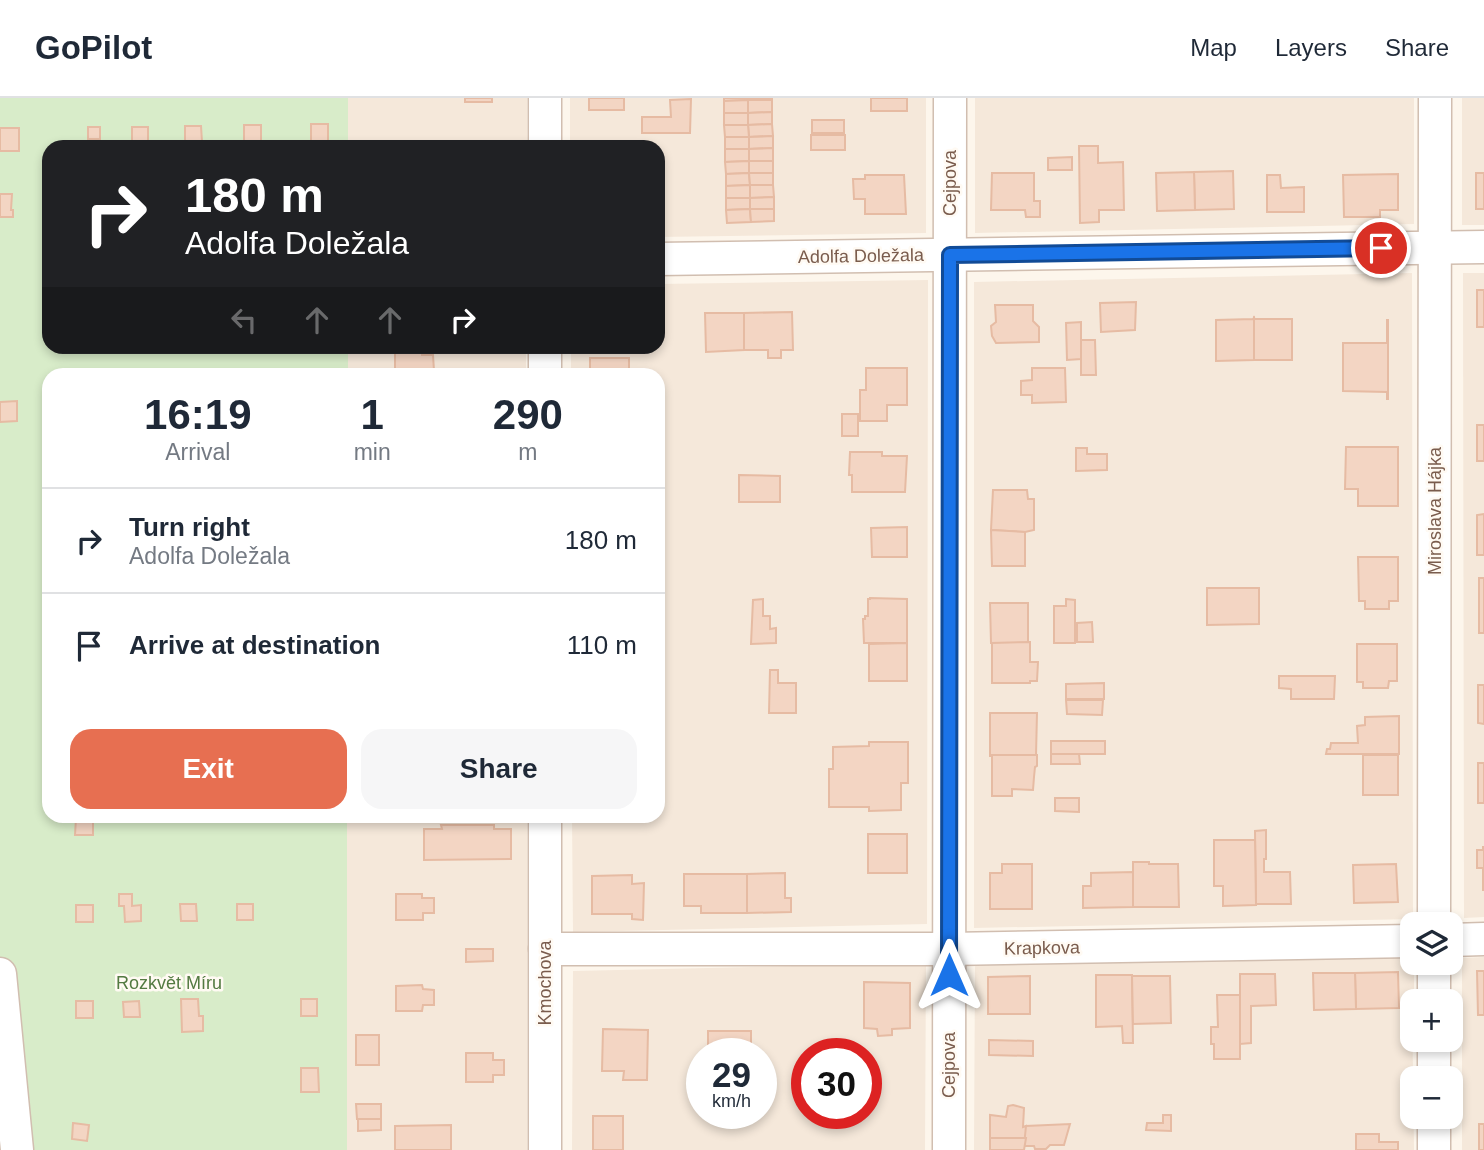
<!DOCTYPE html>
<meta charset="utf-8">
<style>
:root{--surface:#fff;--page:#f6f6f7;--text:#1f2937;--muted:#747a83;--line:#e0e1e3;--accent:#e76f51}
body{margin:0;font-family:Arial,sans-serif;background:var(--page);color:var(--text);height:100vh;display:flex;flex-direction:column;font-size:26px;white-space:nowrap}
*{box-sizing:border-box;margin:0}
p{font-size:23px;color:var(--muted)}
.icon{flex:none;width:38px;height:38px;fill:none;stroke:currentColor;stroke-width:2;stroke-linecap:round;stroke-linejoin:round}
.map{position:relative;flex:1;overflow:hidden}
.side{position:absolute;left:42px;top:270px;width:623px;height:455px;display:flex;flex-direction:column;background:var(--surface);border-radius:21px;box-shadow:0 4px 10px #0003}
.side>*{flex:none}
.top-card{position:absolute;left:42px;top:42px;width:623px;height:214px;border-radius:21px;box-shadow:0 4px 10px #0003;background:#202124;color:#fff;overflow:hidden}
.tools{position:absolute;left:1400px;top:814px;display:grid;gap:14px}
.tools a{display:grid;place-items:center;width:63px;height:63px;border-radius:14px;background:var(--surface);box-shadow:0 4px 10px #0003;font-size:35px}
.speed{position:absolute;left:686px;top:940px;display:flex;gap:14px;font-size:35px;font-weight:700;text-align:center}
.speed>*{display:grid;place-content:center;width:91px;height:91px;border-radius:50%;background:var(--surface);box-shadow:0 4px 10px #0003;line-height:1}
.speed small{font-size:18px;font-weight:400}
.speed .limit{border:10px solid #d22;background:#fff;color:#111}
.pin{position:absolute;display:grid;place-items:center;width:60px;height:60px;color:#fff;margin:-30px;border:4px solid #fff;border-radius:50%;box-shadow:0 2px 7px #0007}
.me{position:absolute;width:77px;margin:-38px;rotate:0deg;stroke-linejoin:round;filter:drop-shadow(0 0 5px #0008)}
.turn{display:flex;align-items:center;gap:24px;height:147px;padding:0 28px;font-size:32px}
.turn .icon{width:91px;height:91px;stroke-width:2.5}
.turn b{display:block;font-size:49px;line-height:60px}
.lanes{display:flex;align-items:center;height:66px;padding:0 28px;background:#0003;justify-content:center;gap:35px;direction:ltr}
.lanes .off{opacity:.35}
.eta{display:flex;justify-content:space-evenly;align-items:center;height:119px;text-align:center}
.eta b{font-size:42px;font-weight:800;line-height:49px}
.action{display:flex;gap:14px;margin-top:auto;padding:14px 28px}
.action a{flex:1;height:80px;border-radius:21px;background:var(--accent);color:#fff;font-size:28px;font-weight:800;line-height:80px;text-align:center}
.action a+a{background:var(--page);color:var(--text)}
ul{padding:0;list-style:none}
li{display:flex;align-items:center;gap:21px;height:105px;padding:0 28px;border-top:2px solid var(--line)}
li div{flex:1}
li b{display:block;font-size:26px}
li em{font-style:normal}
header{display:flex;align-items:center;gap:42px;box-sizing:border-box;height:98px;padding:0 35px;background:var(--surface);border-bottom:2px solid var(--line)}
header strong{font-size:33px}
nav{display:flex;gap:38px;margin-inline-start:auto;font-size:24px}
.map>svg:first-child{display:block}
.residential{fill:#f5e8da;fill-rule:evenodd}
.green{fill:#d8ecc9}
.building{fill:#f3d5c3;stroke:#e6bba3;stroke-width:2}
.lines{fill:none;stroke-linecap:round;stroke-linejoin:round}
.minor-casing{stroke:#d1beb0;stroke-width:35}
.minor{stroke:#fff;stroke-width:32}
.route-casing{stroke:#114b97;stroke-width:18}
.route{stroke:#1a73e8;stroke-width:12}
.labels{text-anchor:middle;stroke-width:5;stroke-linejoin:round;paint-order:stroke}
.street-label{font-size:18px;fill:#7a5c4d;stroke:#fffaf3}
.park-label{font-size:18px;fill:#537a41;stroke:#fffaf3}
</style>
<header>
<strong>GoPilot</strong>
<nav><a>Map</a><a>Layers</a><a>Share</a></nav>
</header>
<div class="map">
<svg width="1484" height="1052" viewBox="0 0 1484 1052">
<rect width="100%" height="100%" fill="#fdf6ec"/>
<g class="residential">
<rect x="348" y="0" width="179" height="49"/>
<path d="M 570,0 L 926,0 L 926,135 L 658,139 L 658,49 L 570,49 Z"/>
<path d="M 975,0 L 1414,0 L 1414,126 L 975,135 Z"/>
<rect x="1462" y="0" width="22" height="127"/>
<path d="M 1412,175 L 1413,821 L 974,830 L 974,184 Z"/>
<path d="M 1463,175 L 1484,175 L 1484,819 L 1464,820 Z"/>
<path d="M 928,182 L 927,826 L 573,834 L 572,718 L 658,718 L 658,276 L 571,276 L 571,249 L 658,248 L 658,186 Z"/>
<rect x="348" y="249" width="178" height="27"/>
<rect x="347" y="718" width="180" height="334"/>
<path d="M 1412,858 L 1412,864 L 1414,865 L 1414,903 L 1412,903 L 1414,1052 L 974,1052 L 975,865 Z"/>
<path d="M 1484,859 L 1484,1052 L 1462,1052 L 1462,860 Z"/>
<path d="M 926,865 L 925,1052 L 572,1052 L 573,873 ZM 702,956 L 761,956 L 761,1015 L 702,1015 ZM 807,956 L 866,956 L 866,1015 L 807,1015 Z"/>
</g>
<path class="green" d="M 0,0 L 348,0 L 348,49 L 49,49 L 49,248 L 348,249 L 348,276 L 49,276 L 49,718 L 347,718 L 347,1052 L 0,1052 Z"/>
<g class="building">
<rect x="465" y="0" width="27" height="4"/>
<rect x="589" y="0" width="35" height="12"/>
<path d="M 724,0 L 748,0 L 748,2 L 724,3 Z"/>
<rect x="748" y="0" width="24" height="2"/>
<rect x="871" y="0" width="36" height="13"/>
<path d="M 691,1 L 690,35 L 642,35 L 642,19 L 671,19 L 670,2 Z"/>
<path d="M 748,2 L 772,2 L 772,14 L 748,15 Z"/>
<path d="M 748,2 L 748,15 L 724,15 L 724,3 Z"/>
<path d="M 772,14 L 772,26 L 748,27 L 748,15 Z"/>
<rect x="724" y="15" width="24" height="12"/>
<rect x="812" y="22" width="32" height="13"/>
<rect x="311" y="26" width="17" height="17"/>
<path d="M 772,26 L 773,38 L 749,39 L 748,27 Z"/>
<rect x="244" y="27" width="17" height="17"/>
<path d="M 724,27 L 748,27 L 749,39 L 725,39 Z"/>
<path d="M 185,28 L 201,28 L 202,44 L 185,44 Z"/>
<rect x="88" y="29" width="12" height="12"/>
<rect x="132" y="29" width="16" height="16"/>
<rect x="0" y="30" width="19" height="23"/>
<rect x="811" y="37" width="34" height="15"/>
<path d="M 773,38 L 773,50 L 749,51 L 749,39 Z"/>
<rect x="725" y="39" width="24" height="12"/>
<path d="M 609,44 L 641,45 L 641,49 L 609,49 Z"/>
<path d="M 1079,48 L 1098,48 L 1098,65 L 1123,64 L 1124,112 L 1099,112 L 1099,124 L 1080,125 Z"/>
<path d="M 773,50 L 773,63 L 749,63 L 749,51 Z"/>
<path d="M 725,51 L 749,51 L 749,63 L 725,64 Z"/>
<path d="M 1072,59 L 1072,72 L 1048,72 L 1048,60 Z"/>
<path d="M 749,63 L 749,75 L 726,76 L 725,64 Z"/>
<rect x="749" y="63" width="24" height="12"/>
<path d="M 1233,73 L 1234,111 L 1195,112 L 1194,74 Z"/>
<path d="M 1194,74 L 1195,112 L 1157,113 L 1156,75 Z"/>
<path d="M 749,75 L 750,87 L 726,88 L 726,76 Z"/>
<path d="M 749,75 L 773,75 L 773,87 L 750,87 Z"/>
<path d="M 992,75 L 1034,75 L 1034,103 L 1040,103 L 1040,119 L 1026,119 L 1025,112 L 991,112 Z"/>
<rect x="1476" y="75" width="8" height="36"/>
<path d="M 1398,76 L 1398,112 L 1380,112 L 1380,119 L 1344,119 L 1343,77 Z"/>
<path d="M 865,77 L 904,77 L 906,116 L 865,116 L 865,101 L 854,101 L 853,81 L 865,81 Z"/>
<path d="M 1267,77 L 1280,77 L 1281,90 L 1304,89 L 1304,114 L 1267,114 Z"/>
<path d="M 750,87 L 750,100 L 726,100 L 726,88 Z"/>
<path d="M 750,87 L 773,87 L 774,99 L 750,100 Z"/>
<path d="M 0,96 L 12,96 L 11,112 L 13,112 L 13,119 L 0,119 Z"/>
<path d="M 774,99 L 774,111 L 750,111 L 750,100 Z"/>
<path d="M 726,100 L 750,100 L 750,111 L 726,112 Z"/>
<path d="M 750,111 L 751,124 L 727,125 L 726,112 Z"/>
<path d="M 750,111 L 774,111 L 774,123 L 751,124 Z"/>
<rect x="1477" y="192" width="7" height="37"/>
<path d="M 1136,204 L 1135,232 L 1101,234 L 1100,205 Z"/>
<path d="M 995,207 L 1033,207 L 1033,223 L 1039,229 L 1039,244 L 996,245 L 992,238 L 991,228 L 996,224 Z"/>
<path d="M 792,214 L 793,252 L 781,252 L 781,260 L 768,260 L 768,252 L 744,252 L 744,215 Z"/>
<path d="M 705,215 L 744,215 L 744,252 L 706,254 Z"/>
<path d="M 1254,220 L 1254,262 L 1216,263 L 1216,222 L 1253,221 Z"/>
<path d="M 1254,220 L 1255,221 L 1292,221 L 1292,262 L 1254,262 Z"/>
<path d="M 1387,222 L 1388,222 L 1388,301 L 1387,301 L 1387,294 L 1343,293 L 1343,245 L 1387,245 Z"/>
<path d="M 1081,224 L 1081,261 L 1067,262 L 1066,225 Z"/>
<path d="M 1081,242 L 1095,242 L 1096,277 L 1081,277 Z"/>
<path d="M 422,252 L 422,257 L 433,257 L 434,273 L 423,273 L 423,276 L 395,276 L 395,253 Z"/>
<rect x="590" y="260" width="39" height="16"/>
<path d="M 866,270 L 907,270 L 907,307 L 887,307 L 887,323 L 860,323 L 860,292 L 866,292 Z"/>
<path d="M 1032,270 L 1065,270 L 1066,304 L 1032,305 L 1032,297 L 1021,297 L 1021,283 L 1032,282 Z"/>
<path d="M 17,303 L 17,323 L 0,324 L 0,304 Z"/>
<rect x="658" y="312" width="3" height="25"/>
<rect x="842" y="316" width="16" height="22"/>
<rect x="1477" y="327" width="7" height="36"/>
<path d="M 1346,349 L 1398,349 L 1398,408 L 1358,408 L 1358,391 L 1345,391 Z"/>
<path d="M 1076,350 L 1087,350 L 1087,356 L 1107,356 L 1107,372 L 1076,373 Z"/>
<path d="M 850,354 L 882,354 L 882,358 L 907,358 L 905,394 L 852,394 L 852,377 L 849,377 Z"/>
<path d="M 739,377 L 780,378 L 780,404 L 739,404 Z"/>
<path d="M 993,392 L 1027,392 L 1028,401 L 1034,401 L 1034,432 L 1025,434 L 991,432 Z"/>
<path d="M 1484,416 L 1484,457 L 1477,457 L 1477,417 Z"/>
<path d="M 907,429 L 907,459 L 872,459 L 871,430 Z"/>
<path d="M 991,432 L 1025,434 L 1025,468 L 992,468 Z"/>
<path d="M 1358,459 L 1398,459 L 1398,503 L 1389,503 L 1389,511 L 1365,511 L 1365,503 L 1359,503 Z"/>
<rect x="1479" y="480" width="5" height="55"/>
<path d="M 1207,490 L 1259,490 L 1259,526 L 1207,527 Z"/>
<path d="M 870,500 L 907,501 L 907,545 L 864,545 L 863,521 L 865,521 L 865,518 L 868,518 L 868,501 L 870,501 Z"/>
<path d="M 763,501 L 763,518 L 770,518 L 770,531 L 776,530 L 776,545 L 751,546 L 753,502 Z"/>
<path d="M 1066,501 L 1075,502 L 1075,545 L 1054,545 L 1054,508 L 1066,508 Z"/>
<path d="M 990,505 L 1028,505 L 1028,545 L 991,545 Z"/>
<path d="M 1092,524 L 1093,544 L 1077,544 L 1077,525 Z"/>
<path d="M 1030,544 L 1030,564 L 1038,564 L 1037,583 L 1030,583 L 1030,585 L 992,585 L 992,545 Z"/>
<path d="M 907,545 L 907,583 L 869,583 L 869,546 Z"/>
<path d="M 1357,546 L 1397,546 L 1397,583 L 1389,583 L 1388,590 L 1363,590 L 1363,584 L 1357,584 Z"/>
<path d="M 770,572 L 778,572 L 778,585 L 796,585 L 796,615 L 769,615 Z"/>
<path d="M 1279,578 L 1335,578 L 1334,601 L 1291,601 L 1291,591 L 1279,590 Z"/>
<path d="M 1104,585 L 1104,601 L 1066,601 L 1066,586 Z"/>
<path d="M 1478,587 L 1484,587 L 1484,626 L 1478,625 Z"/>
<path d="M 1066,602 L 1103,602 L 1102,617 L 1067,616 Z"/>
<path d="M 990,615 L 1037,615 L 1036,657 L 990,658 Z"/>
<path d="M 1399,618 L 1399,656 L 1326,656 L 1327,651 L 1330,651 L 1331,645 L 1358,645 L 1357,628 L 1365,627 L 1365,619 Z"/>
<rect x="1051" y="643" width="54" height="13"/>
<path d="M 869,644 L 908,644 L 908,685 L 901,685 L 901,712 L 869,713 L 869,709 L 829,709 L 829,671 L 833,671 L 833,649 L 869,648 Z"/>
<path d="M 1051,656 L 1079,656 L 1080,666 L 1051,666 Z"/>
<path d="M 992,657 L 1037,657 L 1037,668 L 1035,669 L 1034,679 L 1033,692 L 1012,691 L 1012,698 L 992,698 Z"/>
<rect x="1363" y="657" width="35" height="40"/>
<rect x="1478" y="665" width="6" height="40"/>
<path d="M 1055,700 L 1079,700 L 1079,714 L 1055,713 Z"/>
<path d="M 354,718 L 412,718 L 412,722 L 354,721 Z"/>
<path d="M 76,720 L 93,720 L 93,737 L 75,737 Z"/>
<path d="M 441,727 L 494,727 L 494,731 L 511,731 L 511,761 L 424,762 L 424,731 L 442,731 Z"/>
<path d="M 1266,732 L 1266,761 L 1264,761 L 1264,774 L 1290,774 L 1291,806 L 1256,806 L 1255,733 Z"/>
<rect x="868" y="736" width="39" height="39"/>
<path d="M 1214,742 L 1255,742 L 1256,807 L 1223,808 L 1223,788 L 1214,788 Z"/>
<path d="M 1483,749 L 1484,749 L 1484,792 L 1483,792 L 1483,770 L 1477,770 L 1477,752 L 1483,752 Z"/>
<path d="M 1133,764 L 1149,764 L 1149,766 L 1178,766 L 1179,809 L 1133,809 Z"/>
<path d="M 1002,766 L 1032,766 L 1032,811 L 990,811 L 990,775 L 1002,775 Z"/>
<path d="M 1396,766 L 1398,804 L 1354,805 L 1353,767 Z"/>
<path d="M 1133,774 L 1133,809 L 1083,810 L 1083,788 L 1091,788 L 1091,775 Z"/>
<path d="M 785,775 L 785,800 L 791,800 L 791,814 L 747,815 L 747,776 Z"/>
<path d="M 684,776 L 747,776 L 747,815 L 701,815 L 701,808 L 684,808 Z"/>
<path d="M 632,777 L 632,786 L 644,785 L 643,822 L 632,821 L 632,816 L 592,816 L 592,778 Z"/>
<path d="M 119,796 L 132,796 L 132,808 L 141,807 L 141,823 L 125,824 L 124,808 L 119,808 Z"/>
<path d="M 396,796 L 422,796 L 422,800 L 434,800 L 434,815 L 423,815 L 423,822 L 396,822 Z"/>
<path d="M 180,806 L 196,806 L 197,823 L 181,823 Z"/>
<rect x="237" y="806" width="16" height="16"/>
<rect x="76" y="807" width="17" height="17"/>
<path d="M 466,851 L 493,851 L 493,863 L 466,864 Z"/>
<path d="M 1477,873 L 1484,873 L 1484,917 L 1478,917 Z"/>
<path d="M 1398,874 L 1399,910 L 1356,911 L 1355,875 Z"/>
<path d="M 1313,875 L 1355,875 L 1356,911 L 1314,912 Z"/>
<path d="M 1240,876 L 1275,876 L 1276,907 L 1251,908 L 1251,945 L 1240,946 Z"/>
<path d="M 1096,877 L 1132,877 L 1133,945 L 1123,945 L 1122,928 L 1096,929 Z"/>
<path d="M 1030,878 L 1030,916 L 988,916 L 988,879 Z"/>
<path d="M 1132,878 L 1170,878 L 1171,925 L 1133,926 Z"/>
<path d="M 864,884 L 910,885 L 910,930 L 892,931 L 892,937 L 878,938 L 877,931 L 864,930 Z"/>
<path d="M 422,887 L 423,891 L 434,892 L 434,907 L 423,907 L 422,913 L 396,913 L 396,888 Z"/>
<path d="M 1217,897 L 1240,897 L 1240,961 L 1214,961 L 1214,946 L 1211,946 L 1211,929 L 1218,929 Z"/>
<path d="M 181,901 L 198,901 L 199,918 L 203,918 L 203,933 L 182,934 Z"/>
<rect x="301" y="901" width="16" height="17"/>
<rect x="76" y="903" width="17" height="17"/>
<path d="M 139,903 L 140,919 L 124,919 L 123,904 Z"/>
<path d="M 603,931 L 648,932 L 647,982 L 623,982 L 624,973 L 602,973 Z"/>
<rect x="708" y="933" width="43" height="23"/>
<rect x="356" y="937" width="23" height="30"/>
<path d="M 989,942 L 1033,943 L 1033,958 L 989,957 Z"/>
<path d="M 466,955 L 493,955 L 493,962 L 504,962 L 504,977 L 493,977 L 493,984 L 466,984 Z"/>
<path d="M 301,970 L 318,970 L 319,994 L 301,994 Z"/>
<path d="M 356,1006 L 381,1006 L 381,1021 L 357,1021 Z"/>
<path d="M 1013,1007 L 1024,1010 L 1023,1029 L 1026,1028 L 1026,1040 L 990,1040 L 990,1017 L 1006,1019 L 1008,1008 Z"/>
<path d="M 1163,1017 L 1171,1017 L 1171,1033 L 1146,1032 L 1147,1025 L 1163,1025 Z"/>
<rect x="593" y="1018" width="30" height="34"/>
<path d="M 358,1021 L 381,1021 L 381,1032 L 358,1033 Z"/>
<path d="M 73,1025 L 89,1027 L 87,1043 L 72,1041 Z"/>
<path d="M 1070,1026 L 1064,1047 L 1050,1047 L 1046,1051 L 1035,1051 L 1034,1048 L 1024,1048 L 1026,1028 Z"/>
<rect x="1479" y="1026" width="5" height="26"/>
<path d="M 451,1027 L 451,1052 L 395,1052 L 395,1028 Z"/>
<path d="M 1356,1036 L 1379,1036 L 1379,1044 L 1398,1044 L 1398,1052 L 1356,1052 Z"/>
<path d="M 990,1040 L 1026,1040 L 1024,1052 L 990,1052 Z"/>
</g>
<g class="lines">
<defs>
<g id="minor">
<path d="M 545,49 L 545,0"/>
<path d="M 658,161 L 1484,149"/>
<path d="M 545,248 L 545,276"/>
<path d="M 1434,826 L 1435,0"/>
<path d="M 1451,842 L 1484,841"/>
<path d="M 545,851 L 949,851 L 1412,843"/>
<path d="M 0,876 L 17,1052"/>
<path d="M 1434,903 L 1434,864"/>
<path d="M 1434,980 L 1434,942"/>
<path d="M 545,1052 L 545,718"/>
<path d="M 949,1052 L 950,0"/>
<path d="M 1434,1052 L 1434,1018"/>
</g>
</defs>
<use href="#minor" class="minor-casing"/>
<use href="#minor" class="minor"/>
</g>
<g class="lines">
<defs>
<path id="route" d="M 949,877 L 950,157 L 1381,150"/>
</defs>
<use href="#route" class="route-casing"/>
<use href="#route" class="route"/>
</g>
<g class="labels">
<g class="street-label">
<text transform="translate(950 85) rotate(-90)" y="6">Cejpova</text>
<text transform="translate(861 158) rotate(-1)" y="6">Adolfa Doležala</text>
<text transform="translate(1435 413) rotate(-90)" y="6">Miroslava Hájka</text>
<text transform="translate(1042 850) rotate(-1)" y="6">Krapkova</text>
<text transform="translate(545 885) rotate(-90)" y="6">Kmochova</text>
<text transform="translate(949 967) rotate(-90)" y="6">Cejpova</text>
</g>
<g class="park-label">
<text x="169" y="891">Rozkvět Míru</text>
</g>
</g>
</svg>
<div class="tools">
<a><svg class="icon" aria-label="layers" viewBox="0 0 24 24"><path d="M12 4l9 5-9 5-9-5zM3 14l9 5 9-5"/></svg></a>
<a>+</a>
<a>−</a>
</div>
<div class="speed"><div>29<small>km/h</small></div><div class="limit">30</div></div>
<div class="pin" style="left:1381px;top:150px;background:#d93025"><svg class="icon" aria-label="arrive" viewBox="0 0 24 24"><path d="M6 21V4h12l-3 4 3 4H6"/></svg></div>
<svg class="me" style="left:949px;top:877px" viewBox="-20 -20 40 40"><path d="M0-17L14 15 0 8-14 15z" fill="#1a73e8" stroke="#fff" stroke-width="4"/></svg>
<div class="top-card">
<div class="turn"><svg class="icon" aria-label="right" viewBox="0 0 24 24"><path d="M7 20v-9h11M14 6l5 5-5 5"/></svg><div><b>180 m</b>Adolfa Doležala</div></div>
<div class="lanes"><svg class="icon off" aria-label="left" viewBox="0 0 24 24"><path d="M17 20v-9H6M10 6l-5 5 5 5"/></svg><svg class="icon off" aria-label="ahead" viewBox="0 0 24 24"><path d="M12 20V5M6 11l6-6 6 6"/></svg><svg class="icon off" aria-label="ahead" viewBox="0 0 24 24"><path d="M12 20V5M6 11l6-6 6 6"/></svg><svg class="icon" aria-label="right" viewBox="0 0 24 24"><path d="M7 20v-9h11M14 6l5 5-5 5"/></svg></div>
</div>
<section class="side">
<div class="eta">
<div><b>16:19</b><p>Arrival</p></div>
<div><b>1</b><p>min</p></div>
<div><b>290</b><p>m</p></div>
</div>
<ul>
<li><svg class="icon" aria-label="right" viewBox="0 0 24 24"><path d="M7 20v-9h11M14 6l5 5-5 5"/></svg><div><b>Turn right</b><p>Adolfa Doležala</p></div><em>180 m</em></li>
<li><svg class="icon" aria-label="arrive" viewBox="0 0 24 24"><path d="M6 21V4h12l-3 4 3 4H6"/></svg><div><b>Arrive at destination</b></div><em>110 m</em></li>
</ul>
<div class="action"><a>Exit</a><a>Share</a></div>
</section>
</div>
